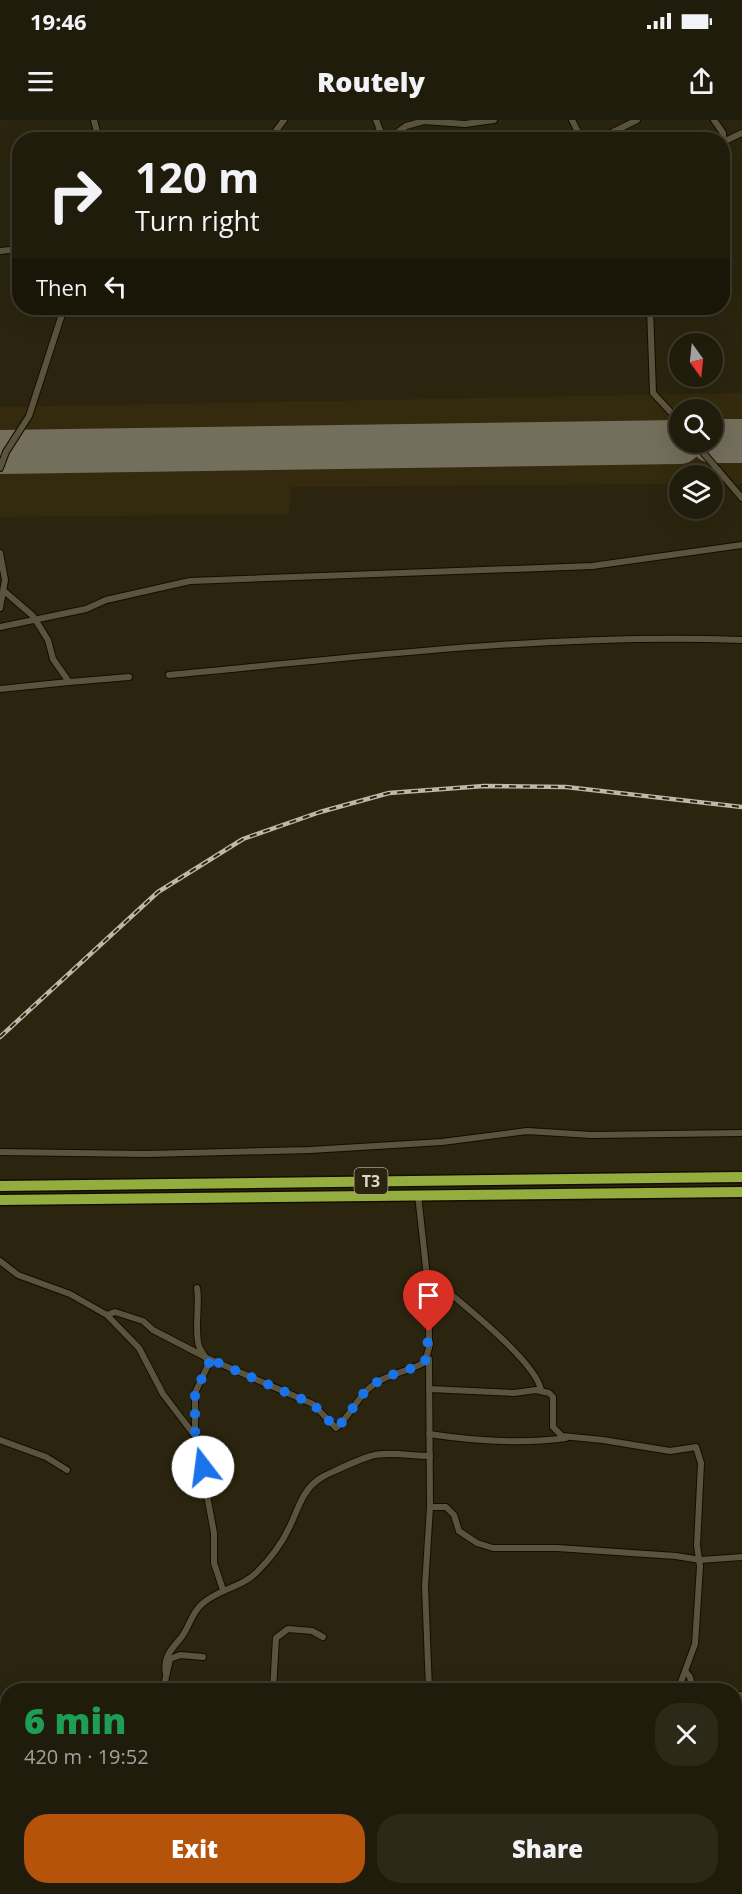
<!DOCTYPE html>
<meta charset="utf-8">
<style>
:root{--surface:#201c0b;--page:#2d2919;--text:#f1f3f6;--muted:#a2a19d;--line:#3d3a2c;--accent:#b45309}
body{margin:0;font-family:"Open Sans",sans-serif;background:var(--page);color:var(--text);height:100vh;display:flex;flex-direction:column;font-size:22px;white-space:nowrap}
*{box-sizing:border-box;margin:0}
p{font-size:20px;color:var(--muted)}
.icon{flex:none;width:33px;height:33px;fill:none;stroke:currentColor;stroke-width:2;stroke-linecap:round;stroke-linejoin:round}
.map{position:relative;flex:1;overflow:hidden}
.details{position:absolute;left:0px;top:1563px;width:742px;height:212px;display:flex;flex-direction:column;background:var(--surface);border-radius:24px 24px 0 0;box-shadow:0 6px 24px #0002,0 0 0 2px var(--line)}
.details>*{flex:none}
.hud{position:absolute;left:12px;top:12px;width:718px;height:183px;border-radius:24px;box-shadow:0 6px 24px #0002,0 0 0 2px var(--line);background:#201c0b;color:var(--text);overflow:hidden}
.needle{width:39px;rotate:165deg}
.controls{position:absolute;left:669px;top:213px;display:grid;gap:12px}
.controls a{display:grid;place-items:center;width:54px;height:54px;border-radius:50%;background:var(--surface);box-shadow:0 6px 24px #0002,0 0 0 2px var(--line);font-size:30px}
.pin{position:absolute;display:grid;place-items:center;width:51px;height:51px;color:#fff;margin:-62px -26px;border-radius:50% 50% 50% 0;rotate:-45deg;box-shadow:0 0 6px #0007}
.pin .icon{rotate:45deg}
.me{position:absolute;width:66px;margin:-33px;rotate:345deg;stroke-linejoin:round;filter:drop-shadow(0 0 4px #0008)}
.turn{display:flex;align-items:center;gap:21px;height:126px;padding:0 24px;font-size:27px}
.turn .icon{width:78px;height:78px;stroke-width:2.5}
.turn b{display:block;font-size:42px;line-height:51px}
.then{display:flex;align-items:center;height:57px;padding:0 24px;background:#0003;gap:12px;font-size:22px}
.round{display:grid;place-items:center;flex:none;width:63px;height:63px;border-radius:24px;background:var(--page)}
.summary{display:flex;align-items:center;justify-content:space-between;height:102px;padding:0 24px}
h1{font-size:36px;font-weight:800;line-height:45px;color:#1e9e55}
.cta{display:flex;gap:12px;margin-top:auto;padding:12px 24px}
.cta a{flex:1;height:69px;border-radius:24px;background:var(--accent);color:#fff;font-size:24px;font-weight:800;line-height:69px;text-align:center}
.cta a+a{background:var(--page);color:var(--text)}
.status{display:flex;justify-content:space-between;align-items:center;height:42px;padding:0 30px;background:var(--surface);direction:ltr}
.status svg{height:16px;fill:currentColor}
header{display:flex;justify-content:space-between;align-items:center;height:78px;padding:0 24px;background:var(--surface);font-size:27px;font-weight:800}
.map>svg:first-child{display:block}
.built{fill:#342b0e;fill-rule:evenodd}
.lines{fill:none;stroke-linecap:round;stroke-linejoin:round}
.runway{stroke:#746e5c;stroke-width:44}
.street-casing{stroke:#140d00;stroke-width:8}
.highway-casing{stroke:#140d00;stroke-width:13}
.street{stroke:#5b543d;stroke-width:6}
.highway{stroke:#93ad3f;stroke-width:10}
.rail-casing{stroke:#bdb8aa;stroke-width:4.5}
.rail{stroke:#2b250f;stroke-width:2;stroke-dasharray:7;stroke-linecap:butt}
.route{stroke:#1a73e8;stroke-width:10;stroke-dasharray:0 18}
.labels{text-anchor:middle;stroke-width:6;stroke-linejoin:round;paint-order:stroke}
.shield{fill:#2b250f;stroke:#a6a292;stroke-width:1.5}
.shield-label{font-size:16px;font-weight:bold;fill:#dbd7ca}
</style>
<div class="status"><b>19:46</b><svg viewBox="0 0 49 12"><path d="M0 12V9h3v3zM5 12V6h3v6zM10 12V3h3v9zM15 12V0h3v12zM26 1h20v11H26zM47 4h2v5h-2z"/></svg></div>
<header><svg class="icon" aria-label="menu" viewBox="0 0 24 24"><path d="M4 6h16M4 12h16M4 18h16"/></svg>Routely<svg class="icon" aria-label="share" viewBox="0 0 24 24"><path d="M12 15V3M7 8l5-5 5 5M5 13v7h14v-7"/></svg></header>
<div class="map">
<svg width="742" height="1774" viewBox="0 0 742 1774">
<rect width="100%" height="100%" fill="#2b250f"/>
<path class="built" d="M 742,273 L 742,364 L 713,364 L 712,356 L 680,356 L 679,364 L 292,367 L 289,394 L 0,397 L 0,287 ZM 680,290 L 712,290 L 712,322 L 680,322 Z"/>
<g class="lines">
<g class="runway">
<path d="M 712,321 L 742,321"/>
<path d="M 0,332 L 680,322"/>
</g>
<defs>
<g id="street">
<path d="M 94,0 L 99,20"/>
<path d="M 376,0 L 384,20"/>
<path d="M 572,0 L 582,20"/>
<path d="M 714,0 L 723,13 L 723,20"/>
<path d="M 384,18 L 390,18 L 406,6 L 424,1 L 465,4 L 494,0"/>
<path d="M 269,20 L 284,0"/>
<path d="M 366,20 L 380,10"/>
<path d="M 597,20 L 637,0"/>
<path d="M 723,22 L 742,13"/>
<path d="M 0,131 L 20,129"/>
<path d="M 414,188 L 416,188"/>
<path d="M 650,188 L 653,273 L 680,302"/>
<path d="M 694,322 L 742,378"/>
<path d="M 0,348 L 6,332 L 29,296 L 64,188"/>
<path d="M 0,433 L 5,460 L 0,488"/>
<path d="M 4,471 L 33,496 L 48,520 L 53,539 L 69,562 L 129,557"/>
<path d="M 0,507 L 86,489 L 106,480 L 190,461 L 592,446 L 742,425"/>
<path d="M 169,555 C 359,537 551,513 742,520"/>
<path d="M 0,569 L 69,562"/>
<path d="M 0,1032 L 147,1034 L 310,1030 L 442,1022 L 527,1011 L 592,1015 L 742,1013"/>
<path d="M 418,1075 L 429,1175 L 429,1228"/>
<path d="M 0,1141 L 18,1155 L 70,1174 L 107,1195 L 115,1192 L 143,1201 L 153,1210 L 207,1238 L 313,1284 L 336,1308 C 351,1296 357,1276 373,1265 C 388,1253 409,1252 425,1242 L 430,1224"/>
<path d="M 427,1154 C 453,1177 535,1239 541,1270"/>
<path d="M 197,1168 C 200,1183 194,1212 199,1226 C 201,1232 206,1237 209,1243 L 195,1273 L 195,1311 L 214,1413 L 214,1443 L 223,1470"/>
<path d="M 107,1195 L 139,1228 L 163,1274 L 195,1316"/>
<path d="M 429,1269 L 514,1273 L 536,1270 L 549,1273 L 553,1277 L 553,1307 L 562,1316 L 603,1320 L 670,1331 L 696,1327 L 701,1343 L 697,1426 L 700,1446 L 695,1524 L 678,1570"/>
<path d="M 429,1314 C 474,1321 521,1324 566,1318"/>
<path d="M 0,1320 L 46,1337 L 67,1350"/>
<path d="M 430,1387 L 446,1387 L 454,1395 L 459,1411 L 477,1423 L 493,1428 L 557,1428 L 676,1436 L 700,1440 L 742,1437"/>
<path d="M 686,1552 L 690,1557 L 693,1570"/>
<path d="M 166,1555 C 163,1537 170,1531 180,1519 C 189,1509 191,1493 202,1484 C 218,1469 241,1468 257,1452 C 270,1439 281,1425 289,1408 C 299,1388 302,1368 324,1356 C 337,1350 357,1340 371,1336 C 387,1331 412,1336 430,1336"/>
<path d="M 163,1570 L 170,1539 L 180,1535 L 203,1537"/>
<path d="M 273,1570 L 276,1518 L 288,1509 L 312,1511 L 323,1517"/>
<path d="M 429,1570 L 425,1466 L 430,1387 L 429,1239"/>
<path d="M 735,1575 L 742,1575"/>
<path d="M 0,1648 L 8,1648"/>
<path d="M 656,1767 L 659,1774"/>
<path d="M 98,1774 L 99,1767"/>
<path d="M 207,1774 L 208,1767"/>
<path d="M 422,1774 L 424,1767"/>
<path d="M 585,1774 L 587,1767"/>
</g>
<g id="highway">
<path d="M 0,1066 L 742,1057"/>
<path d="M 0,1080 L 742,1072"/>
</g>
</defs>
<use href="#street" class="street-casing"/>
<use href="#highway" class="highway-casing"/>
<use href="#street" class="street"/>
<use href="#highway" class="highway"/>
<defs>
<path id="rail" d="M 0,917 L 158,772 L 243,719 L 320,692 L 389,673 L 484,666 L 566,667 L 742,687"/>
</defs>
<use href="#rail" class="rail-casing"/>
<use href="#rail" class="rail"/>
</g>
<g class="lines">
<path class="route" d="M 203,1347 L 195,1311 L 195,1273 L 209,1243 L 207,1238 L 313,1284 L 336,1308 C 351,1296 357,1276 373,1265 C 388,1253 409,1252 425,1242 L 429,1212"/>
</g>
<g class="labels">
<rect class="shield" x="354.5" y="1048" width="33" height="26" rx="4.5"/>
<g class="shield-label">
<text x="371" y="1067">T3</text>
</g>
</g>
</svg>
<div class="controls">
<a><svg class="needle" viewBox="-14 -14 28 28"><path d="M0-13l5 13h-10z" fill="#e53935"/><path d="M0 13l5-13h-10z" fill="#a2a19d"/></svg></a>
<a><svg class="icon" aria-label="search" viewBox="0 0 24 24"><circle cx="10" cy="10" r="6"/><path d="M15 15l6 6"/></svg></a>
<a><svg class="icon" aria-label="layers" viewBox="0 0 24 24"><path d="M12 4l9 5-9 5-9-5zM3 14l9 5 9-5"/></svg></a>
</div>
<div class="pin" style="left:429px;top:1212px;background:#d93025"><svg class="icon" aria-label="arrive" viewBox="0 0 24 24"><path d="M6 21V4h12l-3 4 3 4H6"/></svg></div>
<svg class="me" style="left:203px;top:1347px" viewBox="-20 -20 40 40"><circle r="19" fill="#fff"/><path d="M0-13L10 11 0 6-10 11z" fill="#1a73e8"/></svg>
<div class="hud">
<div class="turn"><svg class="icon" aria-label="right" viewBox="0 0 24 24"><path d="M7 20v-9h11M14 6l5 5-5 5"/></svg><div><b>120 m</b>Turn right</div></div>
<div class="then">Then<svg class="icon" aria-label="left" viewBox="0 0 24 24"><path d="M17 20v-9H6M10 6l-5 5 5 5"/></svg></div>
</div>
<section class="details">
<div class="summary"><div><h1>6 min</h1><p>420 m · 19:52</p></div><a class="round"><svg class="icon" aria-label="close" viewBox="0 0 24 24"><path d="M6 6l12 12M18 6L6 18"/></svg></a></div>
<div class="cta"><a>Exit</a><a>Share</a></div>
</section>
</div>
